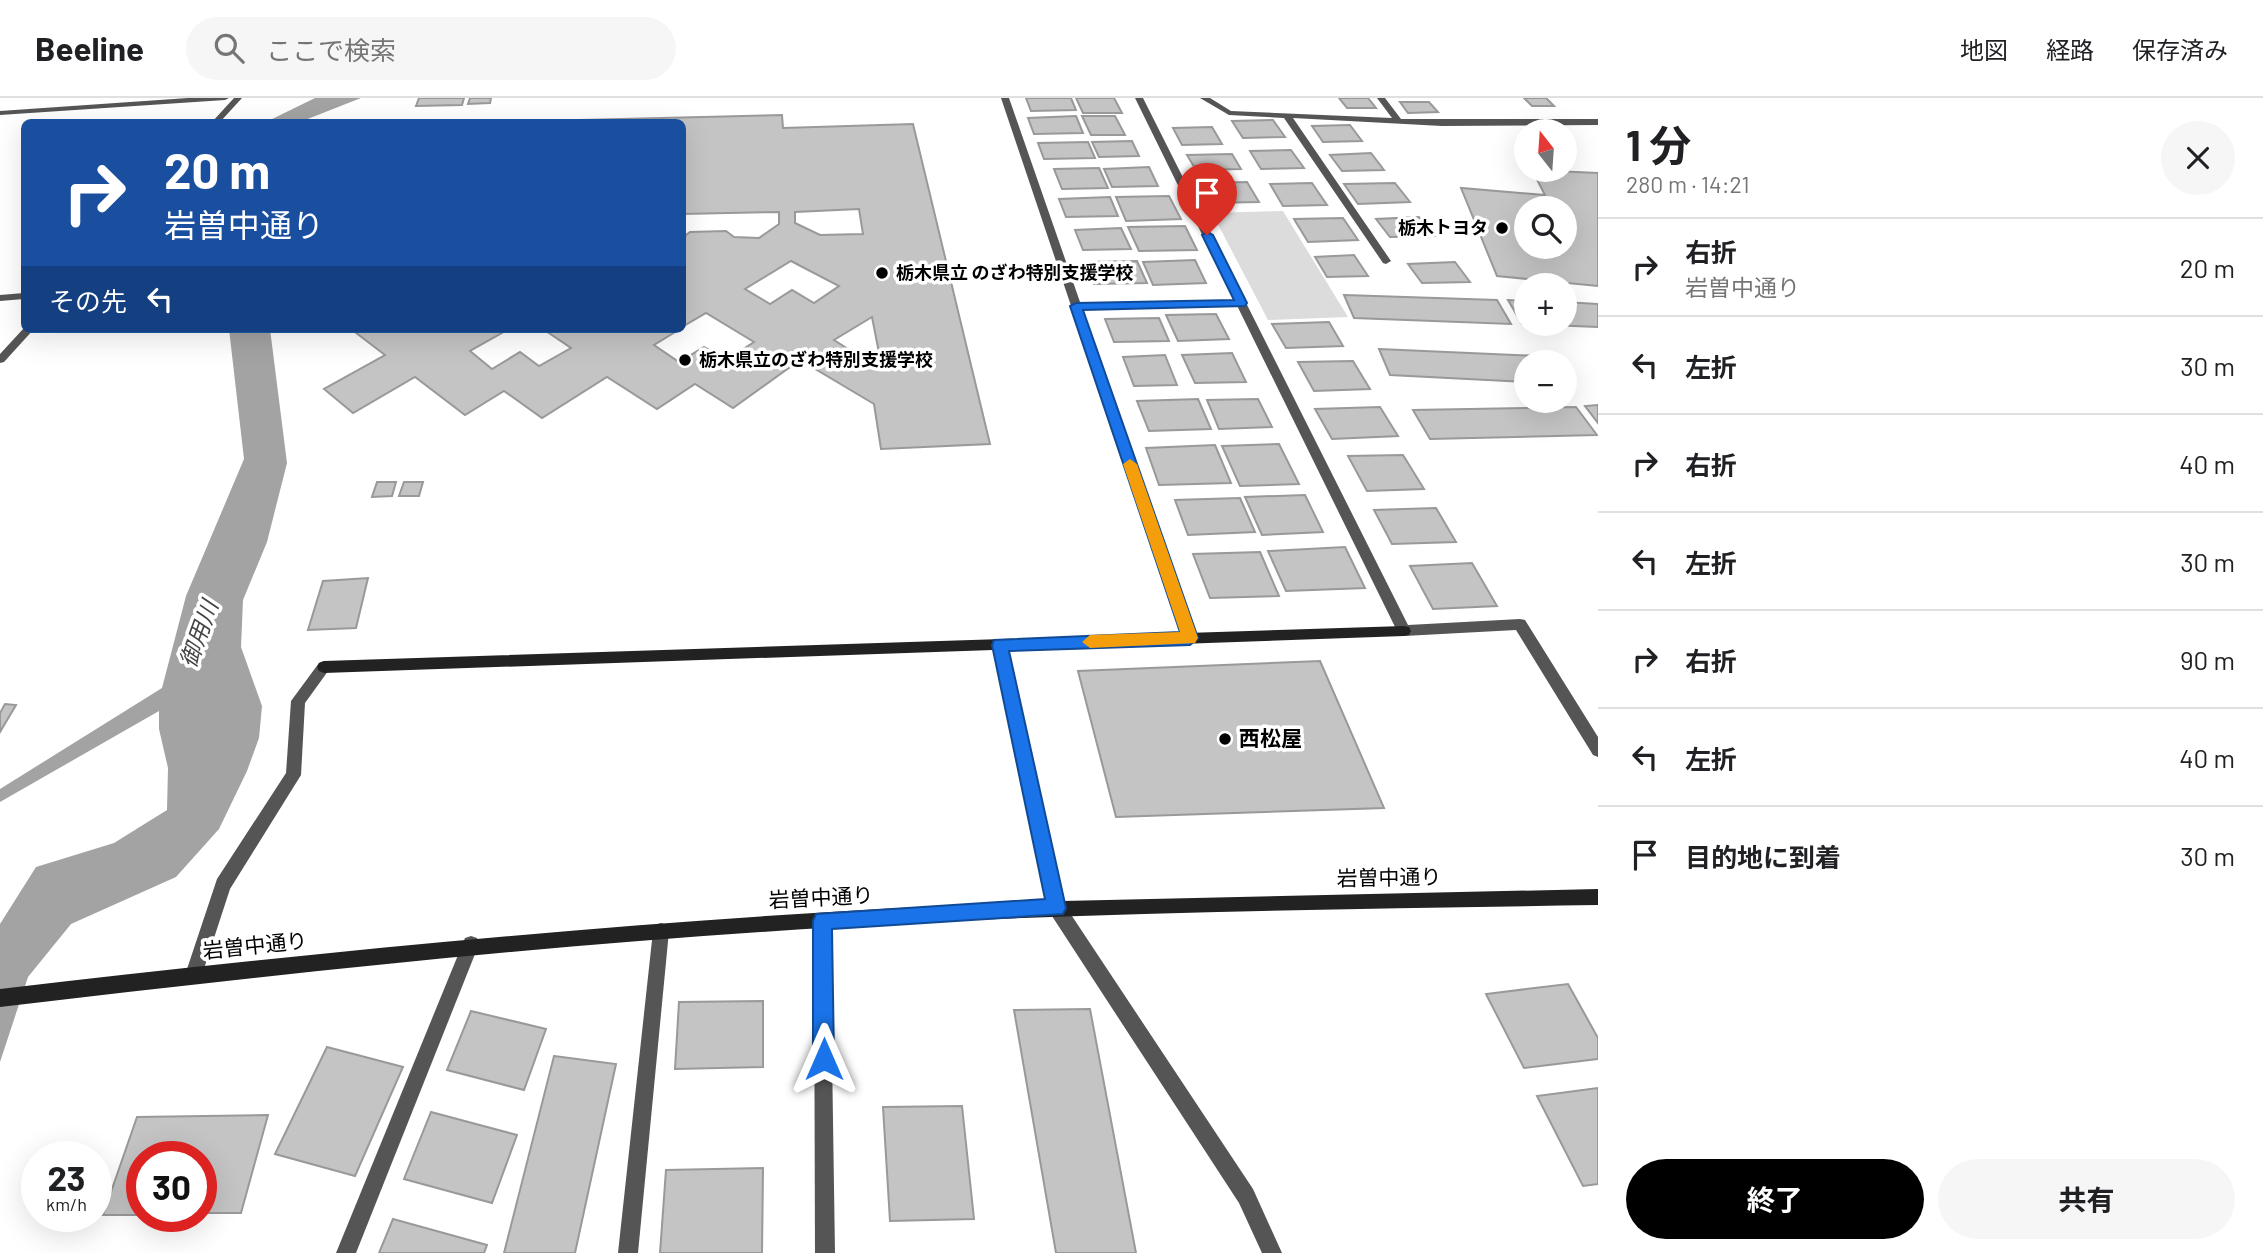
<!DOCTYPE html>
<html lang="ja">
<meta charset="utf-8">
<style>
:root{--surface:#fff;--page:#f6f6f6;--text:#202124;--muted:#757577;--line:#e0e0e0;--accent:#000}
body{margin:0;font-family:Barlow,"Noto Sans JP",sans-serif;background:var(--page);color:var(--text);height:100vh;display:flex;flex-direction:column;font-size:26px;white-space:nowrap}
*{box-sizing:border-box;margin:0}
p{font-size:23px;color:var(--muted)}
.icon{flex:none;width:38px;height:38px;fill:none;stroke:currentColor;stroke-width:2;stroke-linecap:round;stroke-linejoin:round}
.map{position:relative;flex:1;overflow:hidden}
.details{display:flex;flex-direction:column;background:var(--surface);width:665px}
.details>*{flex:none}
.hud{position:absolute;left:21px;top:21px;width:665px;height:214px;border-radius:10px;box-shadow:0 7px 28px #0002;background:#1a4fa0;color:#fff;overflow:hidden}
.needle{width:46px;rotate:343deg}
.fabs{position:absolute;left:1514px;top:21px;display:grid;gap:14px}
.fabs a{display:grid;place-items:center;width:63px;height:63px;border-radius:50%;background:var(--surface);box-shadow:0 7px 28px #0002;font-size:35px}
.speed{position:absolute;left:21px;top:1043px;display:flex;gap:14px;font-size:35px;font-weight:700;text-align:center}
.speed>*{display:grid;place-content:center;width:91px;height:91px;border-radius:50%;background:var(--surface);box-shadow:0 7px 28px #0002;line-height:1}
.speed small{font-size:18px;font-weight:400}
.speed .limit{border:10px solid #d22;background:#fff;color:#111}
.pin{position:absolute;display:grid;place-items:center;width:60px;height:60px;color:#fff;margin:-72px -30px;border-radius:50% 50% 50% 0;rotate:-45deg;box-shadow:0 0 7px #0007}
.pin .icon{rotate:45deg}
.me{position:absolute;width:77px;margin:-38px;rotate:0deg;stroke-linejoin:round;filter:drop-shadow(0 0 5px #0008)}
.turn{display:flex;align-items:center;gap:24px;height:147px;padding:0 28px;font-size:32px}
.turn .icon{width:91px;height:91px;stroke-width:2.5}
.turn b{display:block;font-size:49px;line-height:60px}
.then{display:flex;align-items:center;height:66px;padding:0 28px;background:#0003;gap:14px;font-size:26px}
.round{display:grid;place-items:center;flex:none;width:74px;height:74px;border-radius:37px;background:var(--page)}
.summary{display:flex;align-items:center;justify-content:space-between;height:119px;padding:0 28px}
h1{font-size:42px;font-weight:700;line-height:52px}
.cta{display:flex;gap:14px;margin-top:auto;padding:14px 28px}
.cta a{flex:1;height:80px;border-radius:42px;background:var(--accent);color:#fff;font-size:28px;font-weight:700;line-height:80px;text-align:center}
.cta a+a{background:var(--page);color:var(--text)}
ul{padding:0;list-style:none}
li{display:flex;align-items:center;gap:21px;height:98px;padding:0 28px;border-top:2px solid var(--line)}
li div{flex:1}
li b{display:block;font-size:26px}
li em{font-style:normal}
header{display:flex;align-items:center;gap:42px;box-sizing:border-box;height:98px;padding:0 35px;background:var(--surface);border-bottom:2px solid var(--line)}
header strong{font-size:33px}
nav{display:flex;gap:38px;margin-inline-start:auto;font-size:24px}
.search{width:490px;height:63px;background:var(--page);display:flex;align-items:center;gap:18px;box-sizing:border-box;padding:0 24px;border-radius:38px;color:var(--muted);font-size:26px}
main{display:flex;flex:1;min-height:0}
.map>svg:first-child{display:block}
.green{fill:#dcdcdc}
.water{fill:#a3a3a3}
.building{fill:#c4c4c4;stroke:#999;stroke-width:2;fill-rule:evenodd}
.lines{fill:none;stroke-linecap:round;stroke-linejoin:round}
.street{fill:#555;fill-rule:evenodd}
.secondary{fill:#222;fill-rule:evenodd}
.route{fill:#1a73e8;stroke:#114b97;stroke-width:2}
.slow{fill:#f59e0b}
.poi-dot{fill:#000;stroke:#fff;stroke-width:2.5}
.labels{text-anchor:middle;stroke-width:7;stroke-linejoin:round;paint-order:stroke}
.far-poi-label{font-size:18px;font-weight:bold;fill:#000;stroke:#fff;text-anchor:start}
.poi-label{font-size:21px;font-weight:bold;fill:#000;stroke:#fff;text-anchor:start}
.street-label{font-size:21px;fill:#000;stroke:#fff}
.water-label{font-size:23px;font-style:italic;fill:#444;stroke:#fff}
</style>
<header>
<strong>Beeline</strong>
<div class="search"><svg class="icon" aria-label="search" viewBox="0 0 24 24"><circle cx="10" cy="10" r="6"/><path d="M15 15l6 6"/></svg>ここで検索</div>
<nav><a>地図</a><a>経路</a><a>保存済み</a></nav>
</header>
<main>
<div class="map">
<svg width="1598" height="1155" viewBox="0 0 1598 1155">
<rect width="100%" height="100%" fill="#fff"/>
<path class="green" d="M 1283,113 L 1348,219 L 1268,222 L 1212,115 Z"/>
<g class="water">
<path d="M 315,0 L 361,0 L 300,24 L 266,24 Z"/>
<path d="M 229,231 L 270,231 L 287,365 L 267,444 L 243,502 L 241,549 L 262,608 L 259,640 L 247,673 L 219,731 L 176,779 L 71,826 L 28,879 L 0,964 L 0,826 L 36,769 L 114,745 L 167,712 L 168,670 L 159,631 L 159,613 L 0,704 L 0,691 L 162,590 L 186,498 L 244,361 Z"/>
</g>
<g class="building">
<path d="M 419,0 L 464,0 L 462,7 L 416,8 Z"/>
<path d="M 470,0 L 491,0 L 490,5 L 468,6 Z"/>
<path d="M 1026,0 L 1071,0 L 1076,12 L 1031,13 Z"/>
<path d="M 1076,0 L 1114,0 L 1122,15 L 1083,15 Z"/>
<path d="M 1339,0 L 1368,0 L 1376,10 L 1347,10 Z"/>
<path d="M 1524,0 L 1546,0 L 1554,8 L 1532,8 Z"/>
<path d="M 1400,4 L 1429,4 L 1438,14 L 1408,15 Z"/>
<path d="M 782,17 L 783,30 L 913,26 L 990,346 L 881,351 L 874,306 L 800,262 L 733,310 L 695,286 L 657,311 L 607,279 L 542,320 L 504,293 L 465,317 L 415,279 L 353,315 L 324,291 L 385,257 L 351,231 L 509,231 L 470,253 L 492,271 L 520,254 L 539,268 L 571,250 L 543,231 L 680,231 L 654,247 L 679,264 L 704,249 L 726,262 L 754,244 L 706,215 L 682,229 L 682,140 L 690,134 L 726,133 L 734,139 L 759,140 L 779,126 L 779,114 L 682,116 L 682,24 L 499,24 ZM 859,111 L 863,136 L 820,137 L 795,125 L 795,114 ZM 791,163 L 839,188 L 814,205 L 792,192 L 770,206 L 745,191 ZM 872,219 L 880,260 L 864,261 L 834,242 Z"/>
<path d="M 1076,18 L 1083,35 L 1034,36 L 1028,20 Z"/>
<path d="M 1082,18 L 1115,18 L 1125,37 L 1091,37 Z"/>
<path d="M 1273,22 L 1285,39 L 1243,40 L 1232,23 Z"/>
<path d="M 1350,27 L 1362,43 L 1323,44 L 1312,28 Z"/>
<path d="M 1212,29 L 1222,46 L 1182,47 L 1173,30 Z"/>
<path d="M 1132,43 L 1139,58 L 1099,59 L 1092,44 Z"/>
<path d="M 1088,44 L 1095,60 L 1044,61 L 1038,45 Z"/>
<path d="M 1291,52 L 1304,70 L 1261,71 L 1250,53 Z"/>
<path d="M 1371,55 L 1384,72 L 1342,73 L 1330,57 Z"/>
<path d="M 1232,56 L 1241,71 L 1196,72 L 1187,57 Z"/>
<path d="M 1149,69 L 1158,88 L 1112,89 L 1104,71 Z"/>
<path d="M 1099,70 L 1108,90 L 1062,91 L 1054,71 Z"/>
<path d="M 1532,72 L 1598,75 L 1598,188 L 1497,178 L 1461,90 L 1545,97 ZM 1526,110 L 1564,110 L 1564,149 L 1526,149 Z"/>
<path d="M 1247,84 L 1259,104 L 1208,105 L 1198,85 Z"/>
<path d="M 1312,85 L 1327,107 L 1283,108 L 1270,86 Z"/>
<path d="M 1395,85 L 1410,104 L 1358,106 L 1344,86 Z"/>
<path d="M 1169,98 L 1181,121 L 1126,123 L 1116,99 Z"/>
<path d="M 1110,99 L 1118,118 L 1066,119 L 1059,101 Z"/>
<path d="M 1419,119 L 1434,138 L 1390,139 L 1376,121 Z"/>
<path d="M 1343,120 L 1358,142 L 1308,144 L 1294,121 Z"/>
<path d="M 1185,128 L 1197,152 L 1139,153 L 1128,129 Z"/>
<path d="M 1121,130 L 1131,151 L 1083,152 L 1075,132 Z"/>
<path d="M 1354,157 L 1368,178 L 1327,179 L 1315,159 Z"/>
<path d="M 1195,162 L 1206,185 L 1153,187 L 1143,164 Z"/>
<path d="M 1137,163 L 1147,185 L 1094,186 L 1086,164 Z"/>
<path d="M 1455,164 L 1470,184 L 1422,185 L 1408,166 Z"/>
<path d="M 1344,197 L 1497,202 L 1511,226 L 1354,220 Z"/>
<path d="M 1508,202 L 1526,203 L 1526,226 L 1564,226 L 1564,204 L 1598,206 L 1598,229 L 1522,226 Z"/>
<path d="M 1216,216 L 1229,241 L 1178,243 L 1166,217 Z"/>
<path d="M 1159,220 L 1169,243 L 1114,244 L 1105,221 Z"/>
<path d="M 1329,224 L 1343,248 L 1286,250 L 1272,226 Z"/>
<path d="M 1379,251 L 1539,258 L 1543,264 L 1526,264 L 1526,284 L 1390,277 Z"/>
<path d="M 1232,255 L 1246,284 L 1195,285 L 1182,257 Z"/>
<path d="M 1165,257 L 1177,287 L 1134,288 L 1123,259 Z"/>
<path d="M 1353,263 L 1370,291 L 1314,293 L 1298,264 Z"/>
<path d="M 1198,301 L 1211,331 L 1149,333 L 1137,303 Z"/>
<path d="M 1258,301 L 1272,329 L 1219,331 L 1207,302 Z"/>
<path d="M 1598,307 L 1598,325 L 1585,308 Z"/>
<path d="M 1380,309 L 1398,338 L 1332,341 L 1315,311 Z"/>
<path d="M 1576,309 L 1597,337 L 1430,341 L 1413,312 Z"/>
<path d="M 1279,346 L 1299,386 L 1240,388 L 1222,348 Z"/>
<path d="M 1215,347 L 1231,385 L 1159,387 L 1146,350 Z"/>
<path d="M 1403,357 L 1424,391 L 1367,393 L 1348,358 Z"/>
<path d="M 377,384 L 396,384 L 392,398 L 372,399 Z"/>
<path d="M 404,384 L 423,384 L 419,398 L 399,398 Z"/>
<path d="M 1305,397 L 1323,434 L 1262,437 L 1245,399 Z"/>
<path d="M 1240,400 L 1255,434 L 1188,437 L 1175,402 Z"/>
<path d="M 1436,410 L 1456,444 L 1392,446 L 1374,412 Z"/>
<path d="M 1345,449 L 1365,490 L 1286,493 L 1268,453 Z"/>
<path d="M 1260,454 L 1279,498 L 1210,500 L 1193,456 Z"/>
<path d="M 1472,465 L 1497,508 L 1433,511 L 1410,468 Z"/>
<path d="M 368,480 L 356,530 L 308,532 L 323,483 Z"/>
<path d="M 1320,563 L 1384,710 L 1116,719 L 1078,573 Z"/>
<path d="M 5,606 L 16,607 L 0,634 L 0,615 Z"/>
<path d="M 1568,886 L 1598,940 L 1598,961 L 1524,970 L 1486,896 Z"/>
<path d="M 763,903 L 763,969 L 675,971 L 679,904 Z"/>
<path d="M 1090,911 L 1136,1155 L 1056,1155 L 1014,912 Z"/>
<path d="M 471,913 L 546,931 L 524,992 L 447,972 Z"/>
<path d="M 327,949 L 403,969 L 355,1078 L 275,1056 Z"/>
<path d="M 554,958 L 616,966 L 575,1155 L 504,1155 Z"/>
<path d="M 1598,990 L 1598,1086 L 1583,1088 L 1537,998 Z"/>
<path d="M 962,1008 L 974,1121 L 890,1123 L 883,1009 Z"/>
<path d="M 431,1014 L 517,1037 L 492,1105 L 404,1081 Z"/>
<path d="M 268,1017 L 241,1115 L 201,1115 L 201,1059 L 142,1059 L 142,1117 L 103,1117 L 137,1019 Z"/>
<path d="M 763,1070 L 762,1155 L 660,1155 L 666,1072 Z"/>
<path d="M 393,1121 L 487,1147 L 484,1155 L 379,1155 Z"/>
</g>
<g class="lines">
<g class="street">
<path d="M 188,0 L 229,0 L 225,2 L 0,17 L 0,13 Z"/>
<path d="M 234,0 L 242,0 L 220,24 L 212,24 Z"/>
<path d="M 1001,0 L 1009,0 L 1197,540 L 1195,544 L 1185,544 L 1183,540 Z"/>
<path d="M 1135,0 L 1143,0 L 1408,527 L 1520,521 L 1525,522 L 1598,639 L 1598,659 L 1593,657 L 1516,532 L 1404,538 L 1399,537 Z"/>
<path d="M 1200,0 L 1210,0 L 1231,13 L 1392,20 L 1377,0 L 1385,0 L 1401,21 L 1598,21 L 1598,27 L 1442,28 L 1293,20 L 1391,163 L 1386,166 L 1383,165 L 1284,20 L 1229,17 Z"/>
<path d="M 24,195 L 24,201 L 0,203 L 0,197 Z"/>
<path d="M 24,230 L 34,231 L 4,264 L 0,265 L 0,256 Z"/>
<path d="M 324,563 L 329,565 L 331,569 L 305,605 L 301,677 L 230,791 L 200,883 L 194,886 L 188,883 L 185,877 L 217,781 L 286,675 L 291,603 L 319,565 Z"/>
<path d="M 1056,801 L 1062,803 L 1253,1091 L 1282,1155 L 1262,1155 L 1239,1105 L 1050,815 L 1048,809 L 1050,803 Z"/>
<path d="M 822,815 L 828,817 L 830,823 L 835,1155 L 815,1155 L 814,823 L 816,817 Z"/>
<path d="M 661,825 L 667,827 L 669,833 L 638,1155 L 618,1155 L 653,833 L 655,827 Z"/>
<path d="M 471,838 L 477,840 L 479,846 L 356,1155 L 336,1155 L 465,840 Z"/>
</g>
<g class="secondary">
<path d="M 1241,203 L 1246,206 L 1245,208 L 1076,211 L 1071,208 L 1076,205 Z"/>
<path d="M 1404,528 L 1409,529 L 1411,533 L 1409,537 L 1404,538 L 1007,552 L 1063,803 L 1598,791 L 1598,807 C 1346,811 1093,814 841,829 C 560,845 280,876 0,909 L 0,891 C 349,850 695,817 1047,803 L 993,552 L 324,575 L 319,573 L 317,569 L 319,565 L 324,563 Z"/>
</g>
</g>
<path class="route" d="M 1207,134 L 1213,137 L 1247,205 L 1245,208 L 1083,212 L 1198,540 L 1190,547 L 1009,553 L 1066,810 L 1063,816 L 832,831 L 834,961 L 831,968 L 824,971 L 816,968 L 813,961 L 813,823 L 816,816 L 1045,801 L 992,547 L 994,542 L 1180,534 L 1070,208 L 1076,205 L 1234,202 L 1202,137 Z"/>
<path class="slow" d="M 1130,361 L 1137,366 L 1198,540 L 1195,545 L 1090,550 L 1082,544 L 1090,537 L 1180,534 L 1123,366 Z"/>
<g class="poi-dot">
<circle cx="1502" cy="130" r="7"/>
<circle cx="882" cy="175" r="7"/>
<circle cx="685" cy="262" r="7"/>
<circle cx="1225" cy="641" r="7"/>
</g>
<g class="labels">
<g class="far-poi-label">
<text x="1488" y="136" text-anchor="end">栃木トヨタ</text>
<text x="896" y="181">栃木県立 のざわ特別支援学校</text>
<text x="699" y="268">栃木県立のざわ特別支援学校</text>
</g>
<g class="poi-label">
<text x="1239" y="648">西松屋</text>
</g>
<g class="street-label">
<text transform="translate(1389 780) rotate(-1)" y="7">岩曽中通り</text>
<text transform="translate(821 800) rotate(-3)" y="7">岩曽中通り</text>
<text transform="translate(255 848) rotate(-6)" y="7">岩曽中通り</text>
</g>
<g class="water-label">
<text transform="translate(199 536) rotate(-70)" y="8">御用川</text>
</g>
</g>
</svg>
<div class="fabs">
<a><svg class="needle" viewBox="-14 -14 28 28"><path d="M0-13l5 13h-10z" fill="#e53935"/><path d="M0 13l5-13h-10z" fill="#757577"/></svg></a>
<a><svg class="icon" aria-label="search" viewBox="0 0 24 24"><circle cx="10" cy="10" r="6"/><path d="M15 15l6 6"/></svg></a>
<a>+</a>
<a>−</a>
</div>
<div class="speed"><div>23<small>km/h</small></div><div class="limit">30</div></div>
<div class="pin" style="left:1207px;top:137px;background:#d93025"><svg class="icon" aria-label="arrive" viewBox="0 0 24 24"><path d="M6 21V4h12l-3 4 3 4H6"/></svg></div>
<svg class="me" style="left:824px;top:961px" viewBox="-20 -20 40 40"><path d="M0-17L14 15 0 8-14 15z" fill="#1a73e8" stroke="#fff" stroke-width="4"/></svg>
<div class="hud">
<div class="turn"><svg class="icon" aria-label="right" viewBox="0 0 24 24"><path d="M7 20v-9h11M14 6l5 5-5 5"/></svg><div><b>20 m</b>岩曽中通り</div></div>
<div class="then">その先<svg class="icon" aria-label="left" viewBox="0 0 24 24"><path d="M17 20v-9H6M10 6l-5 5 5 5"/></svg></div>
</div>
</div>
<section class="details">
<div class="summary"><div><h1>1 分</h1><p>280 m · 14:21</p></div><a class="round"><svg class="icon" aria-label="close" viewBox="0 0 24 24"><path d="M6 6l12 12M18 6L6 18"/></svg></a></div>
<ul>
<li><svg class="icon" aria-label="right" viewBox="0 0 24 24"><path d="M7 20v-9h11M14 6l5 5-5 5"/></svg><div><b>右折</b><p>岩曽中通り</p></div><em>20 m</em></li>
<li><svg class="icon" aria-label="left" viewBox="0 0 24 24"><path d="M17 20v-9H6M10 6l-5 5 5 5"/></svg><div><b>左折</b></div><em>30 m</em></li>
<li><svg class="icon" aria-label="right" viewBox="0 0 24 24"><path d="M7 20v-9h11M14 6l5 5-5 5"/></svg><div><b>右折</b></div><em>40 m</em></li>
<li><svg class="icon" aria-label="left" viewBox="0 0 24 24"><path d="M17 20v-9H6M10 6l-5 5 5 5"/></svg><div><b>左折</b></div><em>30 m</em></li>
<li><svg class="icon" aria-label="right" viewBox="0 0 24 24"><path d="M7 20v-9h11M14 6l5 5-5 5"/></svg><div><b>右折</b></div><em>90 m</em></li>
<li><svg class="icon" aria-label="left" viewBox="0 0 24 24"><path d="M17 20v-9H6M10 6l-5 5 5 5"/></svg><div><b>左折</b></div><em>40 m</em></li>
<li><svg class="icon" aria-label="arrive" viewBox="0 0 24 24"><path d="M6 21V4h12l-3 4 3 4H6"/></svg><div><b>目的地に到着</b></div><em>30 m</em></li>
</ul>
<div class="cta"><a>終了</a><a>共有</a></div>
</section>
</main>
